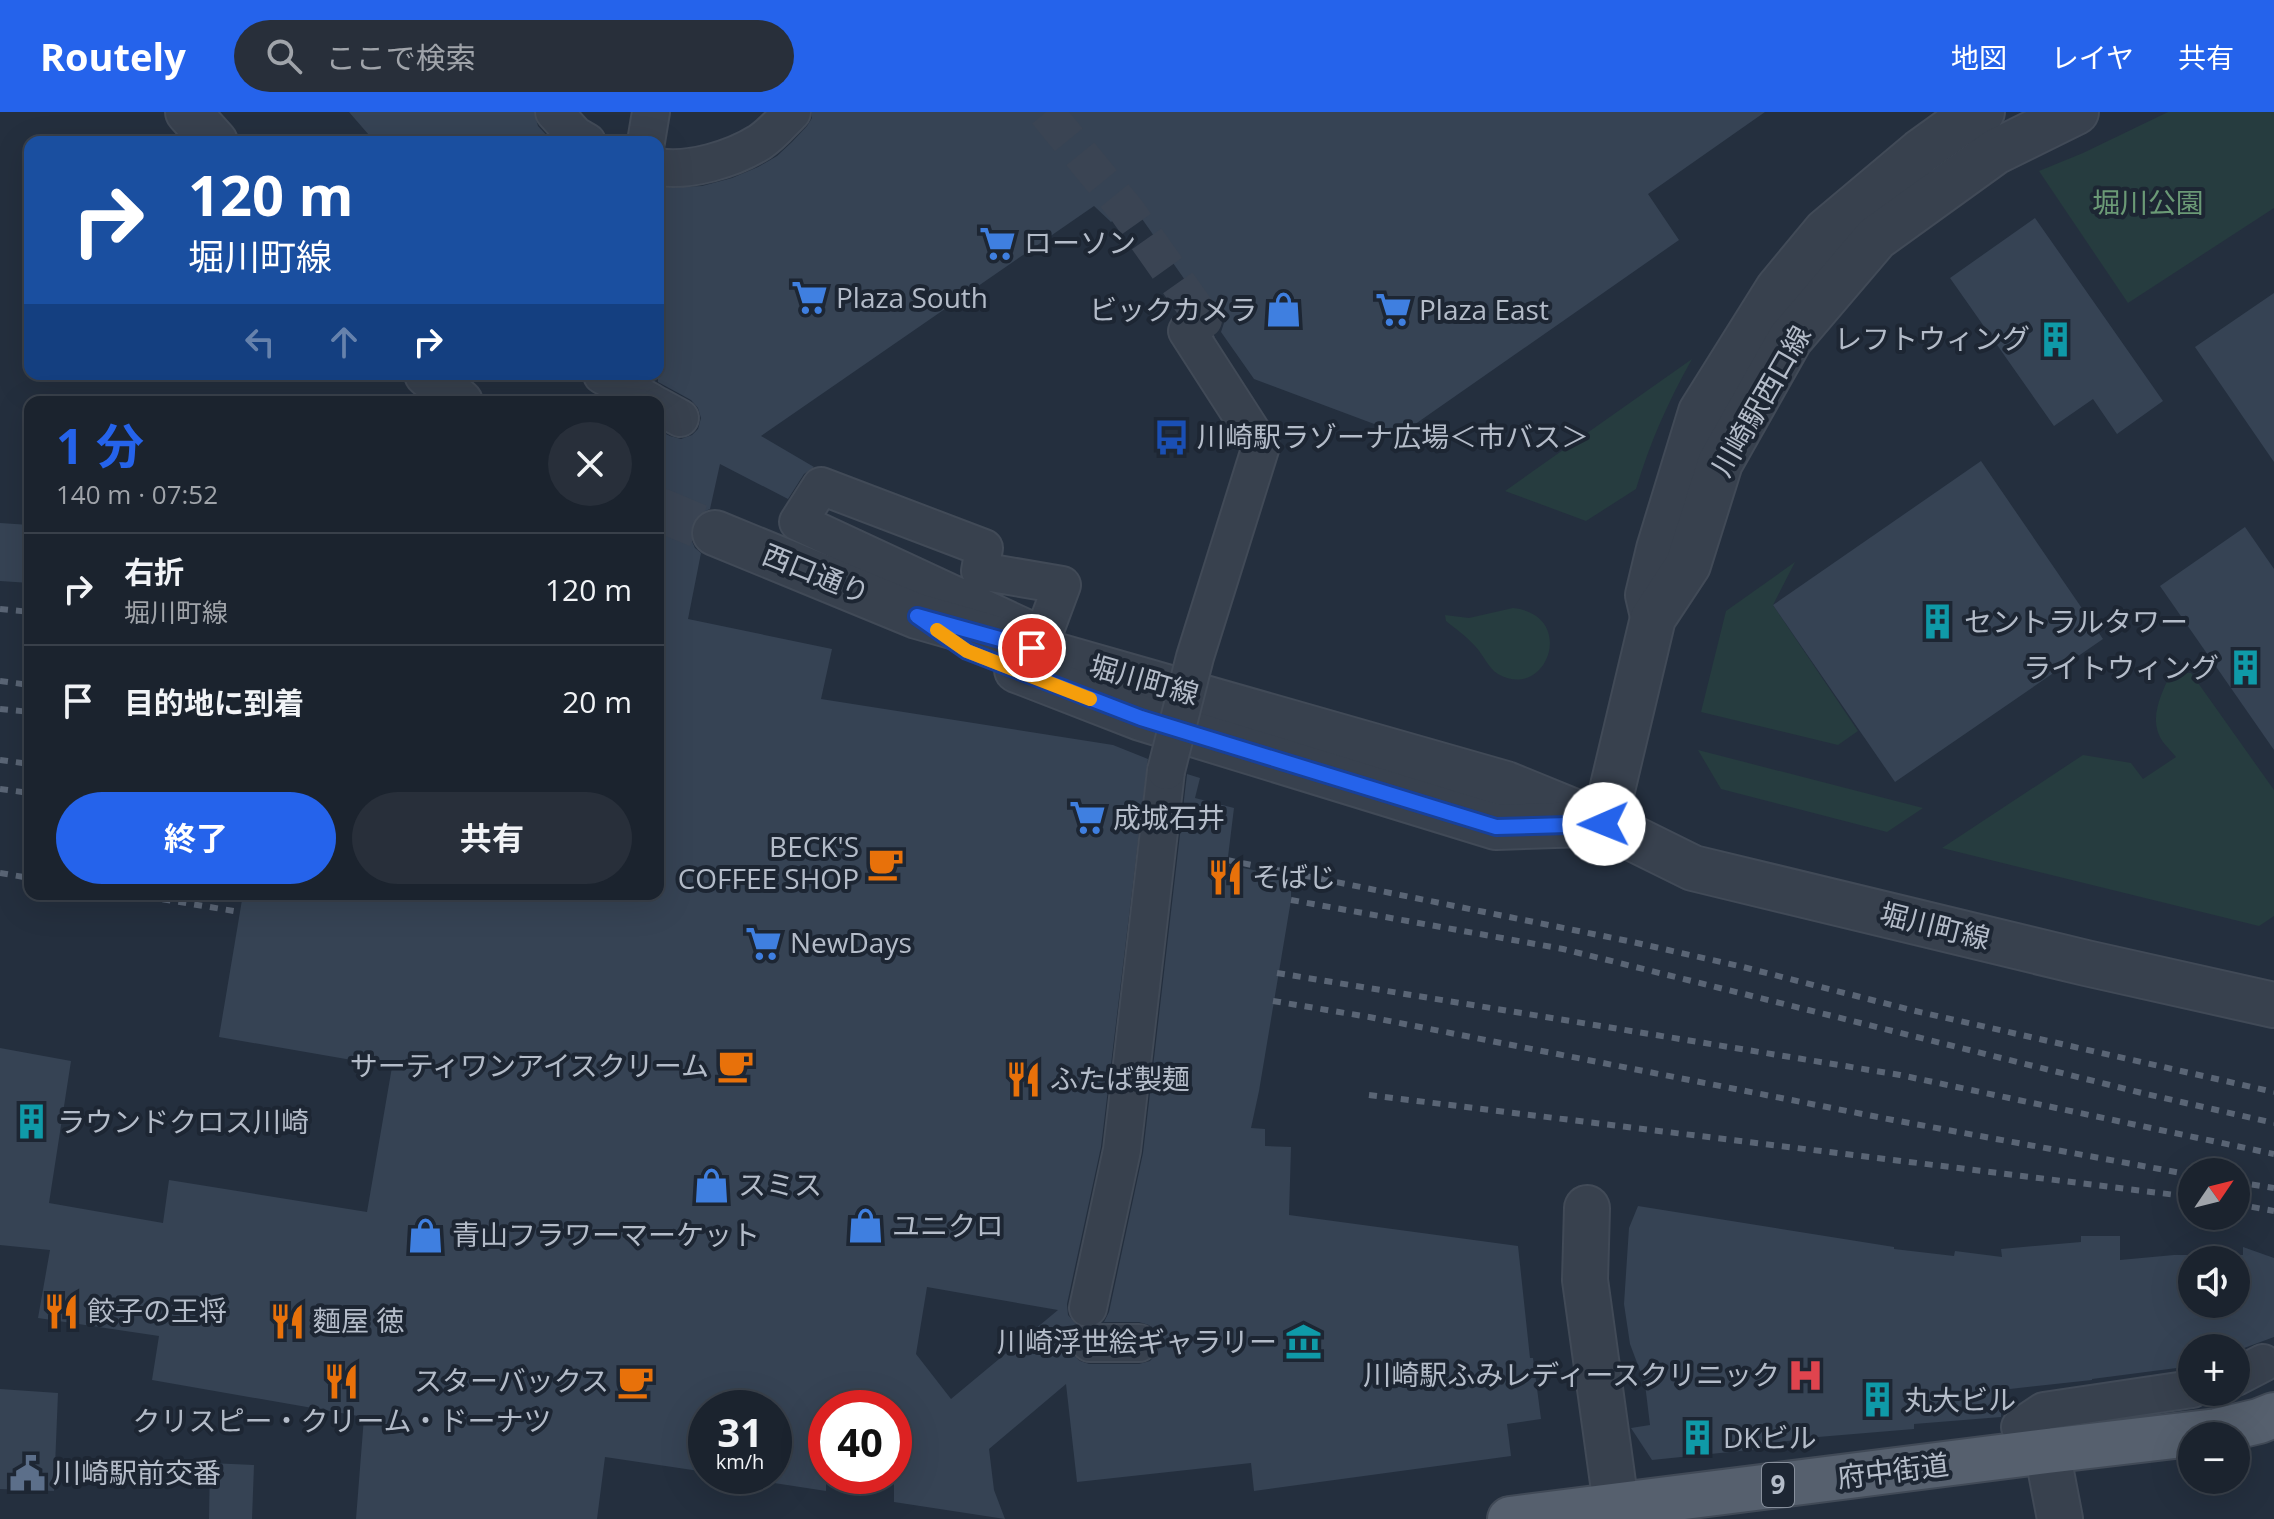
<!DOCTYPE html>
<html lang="ja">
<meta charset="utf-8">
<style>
:root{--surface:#1b232e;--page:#282f3a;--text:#f1f3f6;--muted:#a0a4aa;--line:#39404a;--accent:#2563eb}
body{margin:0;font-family:"Open Sans","Noto Sans JP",sans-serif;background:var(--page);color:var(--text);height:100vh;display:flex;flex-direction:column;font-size:30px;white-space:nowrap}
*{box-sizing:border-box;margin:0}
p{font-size:26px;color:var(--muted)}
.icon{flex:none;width:44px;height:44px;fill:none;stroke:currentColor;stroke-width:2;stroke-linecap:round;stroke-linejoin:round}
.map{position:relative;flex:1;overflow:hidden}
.drawer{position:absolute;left:24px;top:284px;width:640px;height:504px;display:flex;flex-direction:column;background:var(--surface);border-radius:16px;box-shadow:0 8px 32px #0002,0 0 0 2px var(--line)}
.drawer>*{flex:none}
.hud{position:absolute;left:24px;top:24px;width:640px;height:244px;border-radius:16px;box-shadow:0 8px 32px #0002,0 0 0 2px var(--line);background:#1a4fa0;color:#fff;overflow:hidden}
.needle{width:52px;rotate:55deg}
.tools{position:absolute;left:2178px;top:1046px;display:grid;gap:16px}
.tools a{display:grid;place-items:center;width:72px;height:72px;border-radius:50%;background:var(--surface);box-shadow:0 8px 32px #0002,0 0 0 2px var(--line);font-size:40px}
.speed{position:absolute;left:688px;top:1278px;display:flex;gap:16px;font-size:40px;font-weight:700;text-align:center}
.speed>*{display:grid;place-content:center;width:104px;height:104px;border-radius:50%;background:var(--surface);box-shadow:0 8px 32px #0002,0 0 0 2px var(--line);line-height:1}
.speed small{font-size:20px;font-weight:400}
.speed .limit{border:12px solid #d22;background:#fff;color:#111}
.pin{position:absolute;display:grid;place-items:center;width:68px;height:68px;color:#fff;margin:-34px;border:4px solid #fff;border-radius:50%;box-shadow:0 2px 8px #0007}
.me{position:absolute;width:88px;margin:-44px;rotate:269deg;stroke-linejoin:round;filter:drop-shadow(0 0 6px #0008)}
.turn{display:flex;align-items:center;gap:28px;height:168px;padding:0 32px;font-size:36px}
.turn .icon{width:104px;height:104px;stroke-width:2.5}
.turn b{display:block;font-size:56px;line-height:68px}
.lanes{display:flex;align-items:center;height:76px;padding:0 32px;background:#0003;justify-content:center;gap:40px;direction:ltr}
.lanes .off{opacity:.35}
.round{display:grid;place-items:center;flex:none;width:84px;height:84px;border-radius:42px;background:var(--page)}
.headline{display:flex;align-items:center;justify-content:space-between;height:136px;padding:0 32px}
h1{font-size:48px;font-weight:700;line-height:60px;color:var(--accent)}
.button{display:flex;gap:16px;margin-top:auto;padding:16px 32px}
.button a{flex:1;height:92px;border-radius:48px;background:var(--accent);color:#fff;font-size:32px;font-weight:700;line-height:92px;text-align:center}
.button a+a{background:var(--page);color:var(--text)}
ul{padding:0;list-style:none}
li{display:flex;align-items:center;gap:24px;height:112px;padding:0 32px;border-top:2px solid var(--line)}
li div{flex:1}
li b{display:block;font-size:30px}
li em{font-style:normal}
header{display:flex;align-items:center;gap:48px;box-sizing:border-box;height:112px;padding:0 40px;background:var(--accent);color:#fff}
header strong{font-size:38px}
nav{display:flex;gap:44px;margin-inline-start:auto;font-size:28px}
.search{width:560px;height:72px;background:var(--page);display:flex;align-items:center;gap:20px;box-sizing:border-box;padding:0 28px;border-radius:44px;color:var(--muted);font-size:30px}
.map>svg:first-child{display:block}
.green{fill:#263c3f}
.building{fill:#364354;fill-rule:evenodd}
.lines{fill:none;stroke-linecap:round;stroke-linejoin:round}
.pedestrian-tunnel{stroke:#3a4453;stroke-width:36;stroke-dasharray:36 18;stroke-linecap:butt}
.tertiary-tunnel{stroke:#3a4453;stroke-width:44;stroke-dasharray:44 22;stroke-linecap:butt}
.pedestrian-casing{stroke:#414a57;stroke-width:40}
.minor-casing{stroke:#414a57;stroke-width:48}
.tertiary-casing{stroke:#414a57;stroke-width:48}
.primary-casing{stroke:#414a57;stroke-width:48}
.pedestrian{stroke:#38414e;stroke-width:36}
.minor{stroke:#38414e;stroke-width:44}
.tertiary{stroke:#38414e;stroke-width:44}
.primary{stroke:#56606e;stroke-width:44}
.rail{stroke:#5a6575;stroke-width:6;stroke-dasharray:8 8;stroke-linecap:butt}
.pedestrian-bridge-casing{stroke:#414a57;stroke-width:40;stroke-linecap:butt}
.pedestrian-bridge{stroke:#38414e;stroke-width:36}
.route-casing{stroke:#184099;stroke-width:20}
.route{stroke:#2563eb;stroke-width:14}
.slow{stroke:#f59e0b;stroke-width:14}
.labels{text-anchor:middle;stroke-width:8;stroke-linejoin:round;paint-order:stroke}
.shield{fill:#1d2633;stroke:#878f9c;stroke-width:2}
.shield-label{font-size:26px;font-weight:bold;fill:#b4bcc9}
.park-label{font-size:28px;fill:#6b9a76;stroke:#1d2633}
.poi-label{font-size:28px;fill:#b4bcc9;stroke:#1d2633;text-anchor:start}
.street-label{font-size:28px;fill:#b4bcc9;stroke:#1d2633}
</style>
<header>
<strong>Routely</strong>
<div class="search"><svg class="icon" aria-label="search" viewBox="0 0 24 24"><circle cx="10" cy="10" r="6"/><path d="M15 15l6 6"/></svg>ここで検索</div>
<nav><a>地図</a><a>レイヤ</a><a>共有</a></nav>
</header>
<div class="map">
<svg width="2274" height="1407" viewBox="0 0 2274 1407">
<rect width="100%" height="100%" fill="#242f3e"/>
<g class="green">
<path d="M 2168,0 L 2274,0 L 2274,96 L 2128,191 L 2039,59 L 2083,41 Z"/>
<path d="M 1692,247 C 1668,290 1650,330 1636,377 L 1586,409 L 1505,379 Z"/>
<path d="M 1795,450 L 1773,493 L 1858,619 L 1838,633 L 1701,600 L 1726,499 Z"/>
<path d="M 1513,496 C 1578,503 1547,590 1498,562 C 1488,556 1483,542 1475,534 C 1466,524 1456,517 1446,509 L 1445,503 L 1469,506 Z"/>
<path d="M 2171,560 L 2191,561 L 2274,678 L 2274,804 L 2259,814 L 1942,736 L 2083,643 L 2131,651 L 2143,667 L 2176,645 C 2172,640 2167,635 2163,630 C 2147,607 2162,582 2171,560 Z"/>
<path d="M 1698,638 L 1923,696 L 1887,720 L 1721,677 Z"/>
</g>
<g class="building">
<path d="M 349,0 L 534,0 L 538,14 L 553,30 L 375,30 Z"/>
<path d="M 812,0 L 1765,0 L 1648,82 L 1679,128 L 1401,322 L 1254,267 L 1221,220 L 1225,208 L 1221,196 L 1213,189 L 1199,188 L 1133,94 L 1111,110 L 1094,94 L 761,324 L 814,355 L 804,362 L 788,387 L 720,352 L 710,397 L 699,402 L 692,412 L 690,425 L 695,436 L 701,441 L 688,507 L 832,537 L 821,587 L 1113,633 L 1148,647 L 1101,1035 L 1067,1192 L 1068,1203 L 1078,1214 L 1072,1221 L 1069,1230 L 1072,1242 L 1080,1249 L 1089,1252 L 1139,1252 L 1150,1249 L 1157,1241 L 1160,1232 L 1157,1221 L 1149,1213 L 1139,1210 L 1104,1210 L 1109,1200 L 1143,1041 L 1187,662 L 1200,666 L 1195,686 L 1234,696 L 1227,753 L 1291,765 L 1291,788 L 1259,979 L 1251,1016 L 1265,1017 L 1265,1034 L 1291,1035 L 1289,1103 L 1518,1134 L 1530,1246 L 1533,1246 L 1541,1307 L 1507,1312 L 1511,1344 L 1254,1379 L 1251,1351 L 1077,1370 L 1066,1272 L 989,1337 L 994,1378 L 1005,1407 L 894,1390 L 894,1296 L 826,1296 L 826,1379 L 774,1371 L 774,1296 L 706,1296 L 706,1360 L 605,1345 L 597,1407 L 356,1407 L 364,1305 L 152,1268 L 159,1224 L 38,1206 L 50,1138 L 0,1133 L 0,936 L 71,949 L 49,1091 L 163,1111 L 169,1068 L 367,1100 L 392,955 L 219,925 L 243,782 L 658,782 L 658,318 L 670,324 L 681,327 L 692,323 L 698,317 L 701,306 L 698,296 L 691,288 L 658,270 L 658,76 L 702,74 L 732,66 L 758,55 L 777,44 L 792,30 L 807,14 L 812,6 ZM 927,1175 L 1058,1198 L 951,1287 L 916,1242 Z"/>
<path d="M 2035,106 L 2163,289 L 2117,322 L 2093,287 L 2054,314 L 1950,166 Z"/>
<path d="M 2274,181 L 2274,350 L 2195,235 Z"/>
<path d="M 1981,349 L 2103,527 L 1895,670 L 1773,493 Z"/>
<path d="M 0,411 L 30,413 L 30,471 L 0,469 Z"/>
<path d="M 2245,415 L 2274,457 L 2274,638 L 2160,474 Z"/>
<path d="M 1638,1094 L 1894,1135 L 1894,1137 L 1954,1144 L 1955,1139 L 2002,1145 L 2001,1137 L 2081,1130 L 2081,1124 L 2120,1124 L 2120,1148 L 2174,1143 L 2243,1143 L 2243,1135 L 2274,1146 L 2274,1225 L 2236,1239 L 2236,1236 L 2192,1236 L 2192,1254 L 2092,1267 L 2092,1268 L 2001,1278 L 2001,1305 L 1914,1312 L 1914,1317 L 1818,1325 L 1758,1333 L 1759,1337 L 1652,1348 L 1631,1316 L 1650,1313 L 1645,1272 L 1630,1232 L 1624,1192 L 1629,1116 ZM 2192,1148 L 2236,1148 L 2236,1192 L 2192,1192 Z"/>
<path d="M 0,1277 L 58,1281 L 54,1379 L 0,1377 Z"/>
<path d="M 210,1351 L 254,1353 L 252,1407 L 209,1407 Z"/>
</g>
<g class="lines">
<path class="pedestrian-tunnel" d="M 1046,0 L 1127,99 L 1204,208"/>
<path class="tertiary-tunnel" d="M 658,397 L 715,421"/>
<defs>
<g id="pedestrian">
<path d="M 554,0 L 575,23 L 587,30"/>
<path d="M 646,30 L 651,0"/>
<path d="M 658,55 C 690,60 733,47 760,30 C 772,22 782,10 792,0"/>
<path d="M 602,263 L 651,290"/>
<path d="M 658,294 L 680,306"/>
<path d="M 821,374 L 984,436 L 980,459 L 1062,473 L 1043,524 L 798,410 Z"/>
<path d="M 1088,1196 L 1122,1038 L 1166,659"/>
<path d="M 1090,1231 L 1139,1231"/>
<path d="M 2236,1265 L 2263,1251"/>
<path d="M 2020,1315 L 2044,1299 L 2192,1277"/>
</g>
<g id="minor">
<path d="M 1587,1096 L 1585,1168 L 1618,1407"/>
<path d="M 2047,1339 L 2060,1407"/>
</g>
<g id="tertiary">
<path d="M 188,0 L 215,30"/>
<path d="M 427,262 L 460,290"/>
<path d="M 715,421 L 917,504 L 1506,672 L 1604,712 L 1693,756 L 2086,851 L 2274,893"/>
<path d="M 1652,500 L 1648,483 L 1659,437 L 1701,300 L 1778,177 L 1826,119 L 1920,40 L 1956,14 L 1982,0"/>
<path d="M 1017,558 L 1141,606 L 1496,715 L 1587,712"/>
<path d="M 1604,712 L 1653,506 L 1688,453 L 1720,351 L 1790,227 L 1876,126 L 1995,40 L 2076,0"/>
</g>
<path id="primary" d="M 1510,1407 L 2047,1339 L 2217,1319 L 2259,1309 L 2274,1303"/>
</defs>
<use href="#pedestrian" class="pedestrian-casing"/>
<use href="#minor" class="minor-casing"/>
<use href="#tertiary" class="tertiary-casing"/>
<use href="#primary" class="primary-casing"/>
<use href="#pedestrian" class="pedestrian"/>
<use href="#minor" class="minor"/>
<use href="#tertiary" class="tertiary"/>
<use href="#primary" class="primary"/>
<g class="rail">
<path d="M 0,497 L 30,500"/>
<path d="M 0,569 L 30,573"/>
<path d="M 0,597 L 30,600"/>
<path d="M 0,648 L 30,652"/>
<path d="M 0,677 L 30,681"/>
<path d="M 1227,748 L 1628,829 L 1739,854 L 1911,898 L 2274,980"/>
<path d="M 0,761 L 30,766"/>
<path d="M 131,782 L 240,800"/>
<path d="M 1291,788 L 1563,837 L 2146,982 L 2274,1011"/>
<path d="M 1277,861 L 1900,963 L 2274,1042"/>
<path d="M 1273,889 L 1369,905 L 1893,1008 L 2192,1063"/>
<path d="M 1369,983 L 2192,1085"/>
<path d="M 2236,1070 L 2274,1076"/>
<path d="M 2236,1092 L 2274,1099"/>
</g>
<defs>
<path id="pedestrian-bridge" d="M 1166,659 L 1195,545 L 1261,334 L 1187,219 L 1204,208"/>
</defs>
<use href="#pedestrian-bridge" class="pedestrian-bridge-casing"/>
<use href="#pedestrian-bridge" class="pedestrian-bridge"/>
</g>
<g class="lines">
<defs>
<path id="route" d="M 1032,536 L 917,504 L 967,539 L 1141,606 L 1496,715 L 1604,712"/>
</defs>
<use href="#route" class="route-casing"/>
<use href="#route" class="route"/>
<path class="slow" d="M 937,518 L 967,539 L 1090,587"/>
</g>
<defs>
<symbol id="supermarket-bare" viewBox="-9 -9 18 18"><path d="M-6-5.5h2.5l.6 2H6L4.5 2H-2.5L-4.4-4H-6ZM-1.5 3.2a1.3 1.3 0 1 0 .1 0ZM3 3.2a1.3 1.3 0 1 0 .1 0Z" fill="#3f7fe0" stroke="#1d2633" stroke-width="2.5" paint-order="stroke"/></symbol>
<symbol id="shop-bare" viewBox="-9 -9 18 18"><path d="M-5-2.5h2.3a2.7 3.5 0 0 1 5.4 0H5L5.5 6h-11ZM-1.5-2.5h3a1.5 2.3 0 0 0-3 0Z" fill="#3f7fe0" stroke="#1d2633" stroke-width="2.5" paint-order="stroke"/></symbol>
<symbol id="building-bare" viewBox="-9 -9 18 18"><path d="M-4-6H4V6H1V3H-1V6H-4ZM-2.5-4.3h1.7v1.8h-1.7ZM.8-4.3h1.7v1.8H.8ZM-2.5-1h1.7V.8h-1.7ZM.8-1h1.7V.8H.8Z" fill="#0f9aa8" stroke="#1d2633" stroke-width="2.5" paint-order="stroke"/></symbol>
<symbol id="bus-bare" viewBox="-9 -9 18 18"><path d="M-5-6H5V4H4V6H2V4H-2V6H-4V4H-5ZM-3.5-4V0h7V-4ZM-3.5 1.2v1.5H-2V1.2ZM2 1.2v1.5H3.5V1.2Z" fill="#1a4fb4" stroke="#1d2633" stroke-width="2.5" paint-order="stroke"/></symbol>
<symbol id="cafe-bare" viewBox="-9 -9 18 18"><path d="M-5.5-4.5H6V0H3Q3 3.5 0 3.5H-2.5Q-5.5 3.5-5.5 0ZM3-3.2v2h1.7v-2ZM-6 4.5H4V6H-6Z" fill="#e8710a" stroke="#1d2633" stroke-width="2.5" paint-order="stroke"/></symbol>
<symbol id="restaurant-bare" viewBox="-9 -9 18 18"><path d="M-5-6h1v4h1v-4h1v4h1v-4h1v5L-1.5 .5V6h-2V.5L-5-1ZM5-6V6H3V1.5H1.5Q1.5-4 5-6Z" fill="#e8710a" stroke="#1d2633" stroke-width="2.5" paint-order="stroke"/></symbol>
<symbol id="museum-bare" viewBox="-9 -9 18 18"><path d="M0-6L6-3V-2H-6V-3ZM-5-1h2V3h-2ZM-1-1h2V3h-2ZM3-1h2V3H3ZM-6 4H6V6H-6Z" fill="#0f9aa8" stroke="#1d2633" stroke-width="2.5" paint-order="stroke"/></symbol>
<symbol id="hospital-bare" viewBox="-9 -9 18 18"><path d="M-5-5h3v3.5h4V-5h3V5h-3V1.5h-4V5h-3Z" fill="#e0444e" stroke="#1d2633" stroke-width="2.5" paint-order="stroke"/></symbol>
<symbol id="civic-bare" viewBox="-9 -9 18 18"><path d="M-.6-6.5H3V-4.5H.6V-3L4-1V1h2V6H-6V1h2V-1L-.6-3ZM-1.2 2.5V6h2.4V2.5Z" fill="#5c6f8a" stroke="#1d2633" stroke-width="2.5" paint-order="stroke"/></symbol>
</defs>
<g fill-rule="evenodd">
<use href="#supermarket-bare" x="972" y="106" width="51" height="51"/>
<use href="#supermarket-bare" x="784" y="160" width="51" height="51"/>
<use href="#shop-bare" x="1258" y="172" width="51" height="51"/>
<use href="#supermarket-bare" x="1368" y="172" width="51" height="51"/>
<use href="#building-bare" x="2030" y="202" width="51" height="51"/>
<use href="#bus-bare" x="1146" y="300" width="51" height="51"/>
<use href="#building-bare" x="1912" y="484" width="51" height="51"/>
<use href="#building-bare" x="2220" y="530" width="51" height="51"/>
<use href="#supermarket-bare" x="1062" y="680" width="51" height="51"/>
<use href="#cafe-bare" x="860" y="726" width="51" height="51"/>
<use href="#restaurant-bare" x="1200" y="740" width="51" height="51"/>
<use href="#supermarket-bare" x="738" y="806" width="51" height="51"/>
<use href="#cafe-bare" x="710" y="928" width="51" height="51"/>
<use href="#restaurant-bare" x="998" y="942" width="51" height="51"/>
<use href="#building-bare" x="6" y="984" width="51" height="51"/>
<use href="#shop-bare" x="686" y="1048" width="51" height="51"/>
<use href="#shop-bare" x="840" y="1088" width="51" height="51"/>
<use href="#shop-bare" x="400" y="1098" width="51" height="51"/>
<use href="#restaurant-bare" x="36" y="1174" width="51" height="51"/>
<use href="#restaurant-bare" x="262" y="1184" width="51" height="51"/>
<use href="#museum-bare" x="1278" y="1204" width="51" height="51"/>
<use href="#hospital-bare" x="1780" y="1238" width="51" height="51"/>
<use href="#restaurant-bare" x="316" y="1244" width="51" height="51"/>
<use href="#cafe-bare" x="610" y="1244" width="51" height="51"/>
<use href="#building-bare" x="1852" y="1262" width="51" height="51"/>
<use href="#building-bare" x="1672" y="1300" width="51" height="51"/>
<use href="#civic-bare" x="2" y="1336" width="51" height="51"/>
</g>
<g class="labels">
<rect class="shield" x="1762" y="1351" width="32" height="44" rx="6"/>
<g class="shield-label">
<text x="1778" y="1382">9</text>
</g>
<g class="park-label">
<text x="2148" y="101">堀川公園</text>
</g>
<g class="poi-label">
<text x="1024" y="141">ローソン</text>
<text x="836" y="196">Plaza South</text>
<text x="1257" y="208" text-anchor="end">ビックカメラ</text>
<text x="1419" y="208">Plaza East</text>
<text x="2030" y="237" text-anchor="end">レフトウィング</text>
<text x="1197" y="335">川崎駅ラゾーナ広場＜市バス＞</text>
<text x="1964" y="520">セントラルタワー</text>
<text x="2219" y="566" text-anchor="end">ライトウィング</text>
<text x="1113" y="716">成城石井</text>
<text x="859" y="745" text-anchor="end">BECK'S<tspan x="859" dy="32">COFFEE SHOP</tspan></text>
<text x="1252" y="775">そばじ</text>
<text x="790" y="841">NewDays</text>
<text x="709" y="964" text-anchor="end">サーティワンアイスクリーム</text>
<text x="1050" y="977">ふたば製麺</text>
<text x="57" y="1020">ラウンドクロス川崎</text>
<text x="738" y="1083">スミス</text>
<text x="892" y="1124">ユニクロ</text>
<text x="452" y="1133">青山フラワーマーケット</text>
<text x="87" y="1209">餃子の王将</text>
<text x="313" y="1219">麵屋 徳</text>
<text x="1277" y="1240" text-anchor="end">川崎浮世絵ギャラリー</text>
<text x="1780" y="1273" text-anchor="end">川崎駅ふみレディースクリニック</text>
<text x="609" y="1279" text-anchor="end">スターバックス</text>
<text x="1904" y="1298">丸大ビル</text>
<text x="342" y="1319" text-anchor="middle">クリスピー・クリーム・ドーナツ</text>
<text x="1723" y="1336">DKビル</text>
<text x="53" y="1371">川崎駅前交番</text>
</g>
<g class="street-label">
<text transform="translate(1761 289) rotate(-60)" y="10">川崎駅西口線</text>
<text transform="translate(816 462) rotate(22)" y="10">西口通り</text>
<text transform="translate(1144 568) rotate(16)" y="10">堀川町線</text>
<text transform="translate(1935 814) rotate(14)" y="10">堀川町線</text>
<text transform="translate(1893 1359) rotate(-7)" y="10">府中街道</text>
</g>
</g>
</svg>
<div class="tools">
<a><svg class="needle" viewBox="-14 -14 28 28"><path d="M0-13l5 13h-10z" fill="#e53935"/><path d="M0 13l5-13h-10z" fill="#a0a4aa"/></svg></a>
<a><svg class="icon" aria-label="sound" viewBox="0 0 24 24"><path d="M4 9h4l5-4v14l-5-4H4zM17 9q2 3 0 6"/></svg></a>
<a>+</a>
<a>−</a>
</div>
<div class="speed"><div>31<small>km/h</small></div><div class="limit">40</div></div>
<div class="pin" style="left:1032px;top:536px;background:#d93025"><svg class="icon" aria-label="arrive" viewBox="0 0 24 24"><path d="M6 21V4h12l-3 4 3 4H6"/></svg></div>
<svg class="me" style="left:1604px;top:712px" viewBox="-20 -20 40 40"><circle r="19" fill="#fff"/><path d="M0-13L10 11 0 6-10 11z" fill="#2563eb"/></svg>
<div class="hud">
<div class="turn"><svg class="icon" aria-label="right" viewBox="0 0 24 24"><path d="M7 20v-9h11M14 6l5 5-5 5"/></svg><div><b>120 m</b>堀川町線</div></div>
<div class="lanes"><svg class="icon off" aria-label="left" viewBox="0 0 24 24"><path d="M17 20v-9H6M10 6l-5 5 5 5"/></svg><svg class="icon off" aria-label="ahead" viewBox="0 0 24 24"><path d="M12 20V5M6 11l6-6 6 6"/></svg><svg class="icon" aria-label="right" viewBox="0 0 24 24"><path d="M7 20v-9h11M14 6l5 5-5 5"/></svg></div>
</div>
<section class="drawer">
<div class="headline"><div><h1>1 分</h1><p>140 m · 07:52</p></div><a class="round"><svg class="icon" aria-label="close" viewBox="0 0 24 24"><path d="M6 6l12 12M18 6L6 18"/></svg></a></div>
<ul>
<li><svg class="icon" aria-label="right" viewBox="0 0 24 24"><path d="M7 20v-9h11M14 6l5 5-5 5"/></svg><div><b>右折</b><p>堀川町線</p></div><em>120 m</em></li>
<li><svg class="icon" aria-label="arrive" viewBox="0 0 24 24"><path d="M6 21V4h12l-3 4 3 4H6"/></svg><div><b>目的地に到着</b></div><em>20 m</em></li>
</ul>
<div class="button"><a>終了</a><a>共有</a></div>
</section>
</div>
